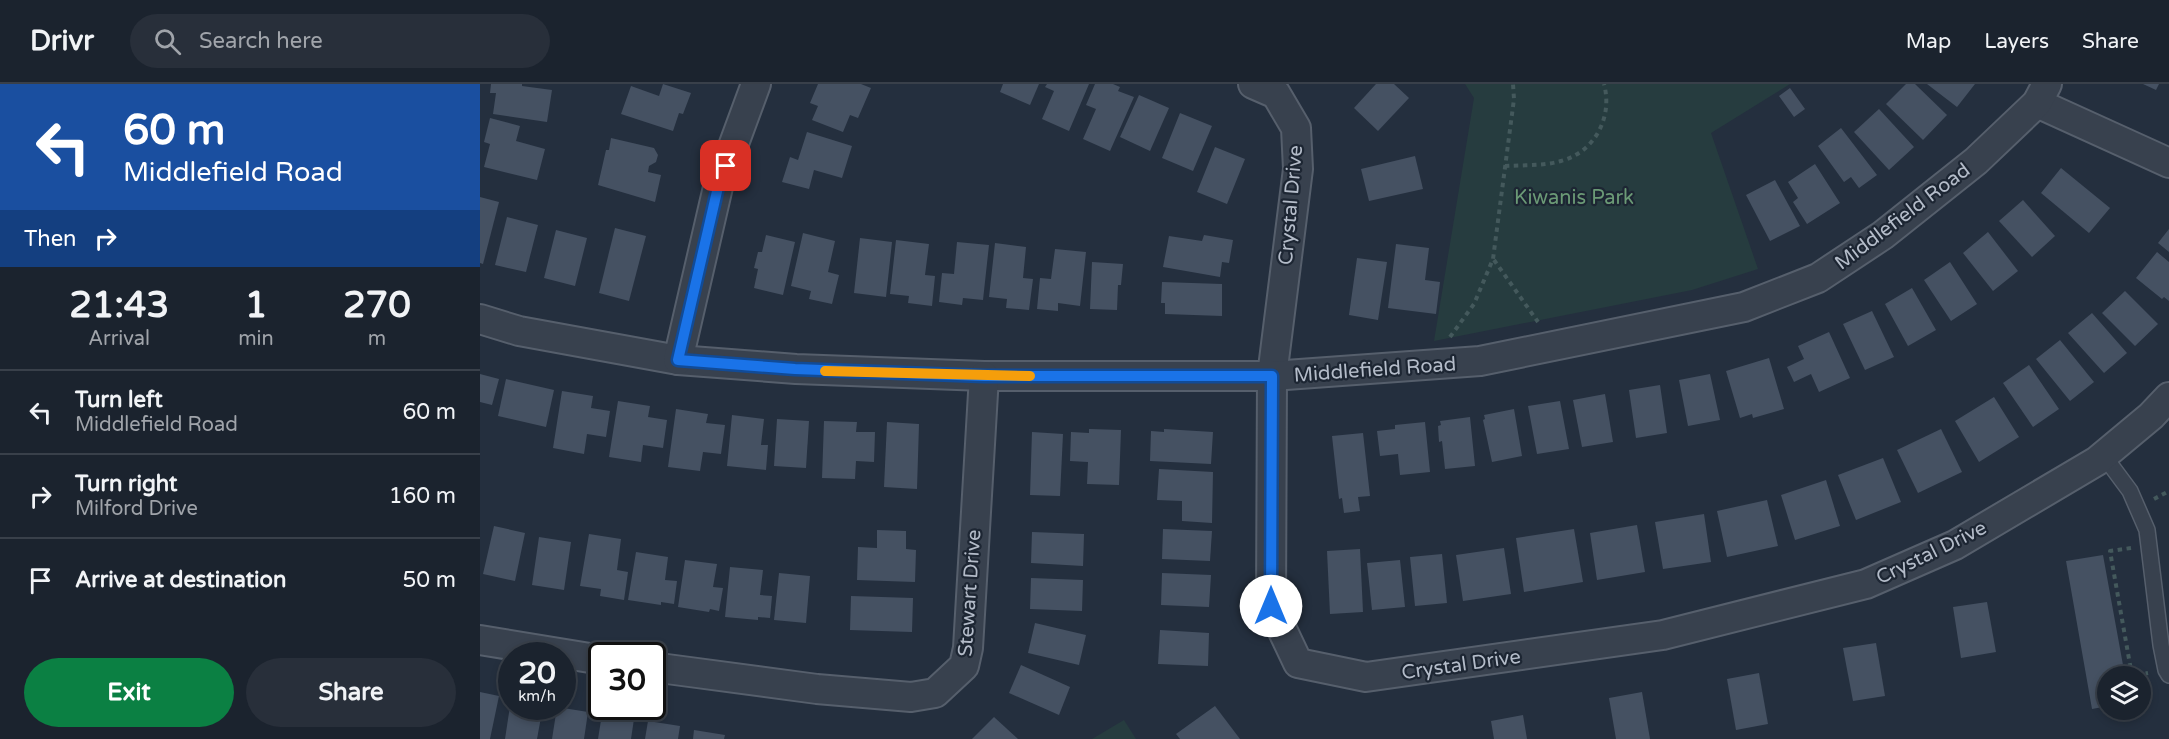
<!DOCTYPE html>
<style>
:root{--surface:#1b232e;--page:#282f3a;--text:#f1f3f6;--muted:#a0a4aa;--line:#39404a;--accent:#0b8043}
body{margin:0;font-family:"Varela Round",sans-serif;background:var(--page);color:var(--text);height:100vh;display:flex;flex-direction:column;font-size:22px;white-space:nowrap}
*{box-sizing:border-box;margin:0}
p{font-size:20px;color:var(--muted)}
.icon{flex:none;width:33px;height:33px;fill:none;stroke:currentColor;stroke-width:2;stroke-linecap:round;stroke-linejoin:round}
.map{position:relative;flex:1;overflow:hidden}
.side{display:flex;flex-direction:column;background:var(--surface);width:480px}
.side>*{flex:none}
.hud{background:#1a4fa0;color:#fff;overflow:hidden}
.controls{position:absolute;left:1617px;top:582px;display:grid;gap:12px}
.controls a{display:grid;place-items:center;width:54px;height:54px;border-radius:50%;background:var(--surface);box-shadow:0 3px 9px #0003,0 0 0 2px var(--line);font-size:30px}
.speed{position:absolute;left:18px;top:558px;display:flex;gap:12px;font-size:30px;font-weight:700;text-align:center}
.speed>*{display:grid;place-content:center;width:78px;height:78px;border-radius:50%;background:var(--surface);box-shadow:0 3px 9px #0003,0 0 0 2px var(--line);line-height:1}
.speed small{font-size:15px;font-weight:400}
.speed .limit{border:3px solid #111;border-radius:9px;background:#fff;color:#111}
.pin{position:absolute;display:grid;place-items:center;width:51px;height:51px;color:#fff;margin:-26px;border-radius:12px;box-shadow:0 3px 9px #0006}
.me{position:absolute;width:66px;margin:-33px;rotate:0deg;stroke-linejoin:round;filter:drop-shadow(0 0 4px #0008)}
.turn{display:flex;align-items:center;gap:21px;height:126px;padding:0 24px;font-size:27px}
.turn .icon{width:78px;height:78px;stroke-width:2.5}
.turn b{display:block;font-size:42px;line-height:51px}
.then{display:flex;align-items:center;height:57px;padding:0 24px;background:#0003;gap:12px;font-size:22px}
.eta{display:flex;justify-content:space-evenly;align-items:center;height:102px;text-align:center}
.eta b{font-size:36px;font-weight:800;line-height:42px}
.button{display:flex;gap:12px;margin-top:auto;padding:12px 24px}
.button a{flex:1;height:69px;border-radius:36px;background:var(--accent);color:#fff;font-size:24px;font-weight:800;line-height:69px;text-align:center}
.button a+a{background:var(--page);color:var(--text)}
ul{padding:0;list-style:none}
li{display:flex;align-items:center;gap:18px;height:84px;padding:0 24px;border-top:2px solid var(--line)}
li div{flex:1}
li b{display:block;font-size:22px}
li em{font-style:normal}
header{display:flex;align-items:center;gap:36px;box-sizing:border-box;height:84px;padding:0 30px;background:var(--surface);border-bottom:2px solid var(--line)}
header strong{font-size:28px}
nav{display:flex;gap:33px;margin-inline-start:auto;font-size:21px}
.search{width:420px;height:54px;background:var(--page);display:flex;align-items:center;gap:15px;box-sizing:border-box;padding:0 21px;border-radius:33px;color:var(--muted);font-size:22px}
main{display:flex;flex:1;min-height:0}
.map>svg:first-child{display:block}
.green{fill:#263c3f}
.building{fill:#455162}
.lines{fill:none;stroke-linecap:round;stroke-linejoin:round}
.lane-casing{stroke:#565f6c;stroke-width:18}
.street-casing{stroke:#565f6c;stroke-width:32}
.path{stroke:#44595c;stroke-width:4;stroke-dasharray:4.5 4.5;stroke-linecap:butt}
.lane{stroke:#38414e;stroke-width:15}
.street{stroke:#38414e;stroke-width:28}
.route-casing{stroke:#114b97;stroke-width:15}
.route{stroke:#1a73e8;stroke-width:10}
.slow{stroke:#f59e0b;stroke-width:10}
.labels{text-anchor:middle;stroke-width:4.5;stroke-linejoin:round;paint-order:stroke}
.park-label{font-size:20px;fill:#6b9a76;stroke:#1d2633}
.street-label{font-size:20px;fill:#b4bcc9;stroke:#1d2633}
</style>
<header>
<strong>Drivr</strong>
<div class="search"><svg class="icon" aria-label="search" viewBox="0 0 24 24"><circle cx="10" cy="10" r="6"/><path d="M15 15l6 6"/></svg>Search here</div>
<nav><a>Map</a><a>Layers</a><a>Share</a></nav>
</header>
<main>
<section class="side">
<div class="hud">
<div class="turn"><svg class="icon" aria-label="left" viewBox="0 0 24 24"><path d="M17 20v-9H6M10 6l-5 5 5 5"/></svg><div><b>60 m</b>Middlefield Road</div></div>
<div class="then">Then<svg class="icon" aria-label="right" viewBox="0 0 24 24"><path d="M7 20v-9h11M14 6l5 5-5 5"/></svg></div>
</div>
<div class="eta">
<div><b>21:43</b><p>Arrival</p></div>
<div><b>1</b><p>min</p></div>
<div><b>270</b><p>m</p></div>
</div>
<ul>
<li><svg class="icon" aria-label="left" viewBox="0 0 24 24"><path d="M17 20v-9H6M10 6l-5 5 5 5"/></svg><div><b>Turn left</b><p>Middlefield Road</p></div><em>60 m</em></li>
<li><svg class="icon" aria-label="right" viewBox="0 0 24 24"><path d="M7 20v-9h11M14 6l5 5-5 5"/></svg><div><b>Turn right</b><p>Milford Drive</p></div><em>160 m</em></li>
<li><svg class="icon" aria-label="arrive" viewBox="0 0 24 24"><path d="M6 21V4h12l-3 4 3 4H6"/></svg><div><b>Arrive at destination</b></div><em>50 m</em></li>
</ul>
<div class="button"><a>Exit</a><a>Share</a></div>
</section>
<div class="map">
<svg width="1689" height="655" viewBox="0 0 1689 655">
<rect width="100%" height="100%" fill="#242f3e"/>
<g class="green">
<path d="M 985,0 L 1310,0 L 1231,49 L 1278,185 L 1212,206 L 954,257 L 994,14 Z"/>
<path d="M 644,636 L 656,655 L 612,655 Z"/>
</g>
<g class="building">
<path d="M 11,0 L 42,0 L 42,2 L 72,6 L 67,38 L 13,30 L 16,9 L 10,9 Z"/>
<path d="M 183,0 L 211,9 L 203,30 L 199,29 L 193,47 L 141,30 L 151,2 L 179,12 Z"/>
<path d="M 338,0 L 381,0 L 391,4 L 378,34 L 370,31 L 363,48 L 332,36 L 338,22 L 330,19 Z"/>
<path d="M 523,0 L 559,0 L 550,21 L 520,8 Z"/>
<path d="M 567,0 L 609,0 L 589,47 L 562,35 L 574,7 L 565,3 Z"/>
<path d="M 615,0 L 633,0 L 640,3 L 638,7 L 654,13 L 630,67 L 603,55 L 616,25 L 606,21 Z"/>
<path d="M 896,0 L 914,0 L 929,14 L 898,47 L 874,24 Z"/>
<path d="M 1426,0 L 1435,0 L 1467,31 L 1443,56 L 1406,20 Z"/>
<path d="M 1447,0 L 1495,0 L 1477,23 Z"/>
<path d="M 1663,0 L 1679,0 L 1676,6 Z"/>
<path d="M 1310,4 L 1325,25 L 1314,33 L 1299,12 Z"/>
<path d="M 659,11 L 689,24 L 670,67 L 640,53 Z"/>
<path d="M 1399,25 L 1434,63 L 1409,86 L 1374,48 Z"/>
<path d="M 700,29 L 732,42 L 713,87 L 682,74 Z"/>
<path d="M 10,34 L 40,42 L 36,57 L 65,65 L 57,96 L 4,83 L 10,60 L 4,58 Z"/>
<path d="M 1361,44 L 1397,91 L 1379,104 L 1371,93 L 1364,98 L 1338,62 Z"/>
<path d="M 327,48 L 372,62 L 362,94 L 334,86 L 329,105 L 302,98 L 310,73 L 318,76 Z"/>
<path d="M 131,54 L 174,64 L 178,71 L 176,78 L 169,82 L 168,88 L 181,91 L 175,118 L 118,101 L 126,66 L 129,66 Z"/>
<path d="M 735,63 L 765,75 L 747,120 L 717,108 Z"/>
<path d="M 935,72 L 943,105 L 889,117 L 881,85 Z"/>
<path d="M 1335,80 L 1360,119 L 1327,140 L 1313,118 L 1318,114 L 1308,98 Z"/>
<path d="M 1581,84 L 1630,124 L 1609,149 L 1561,109 Z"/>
<path d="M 1295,96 L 1320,142 L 1290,157 L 1266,111 Z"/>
<path d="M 0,113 L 19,118 L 3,180 L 0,179 Z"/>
<path d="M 1543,116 L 1575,152 L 1552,173 L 1519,137 Z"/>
<path d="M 27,133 L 58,141 L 46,188 L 15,181 Z"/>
<path d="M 135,144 L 166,152 L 149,217 L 119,209 Z"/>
<path d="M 1689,145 L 1689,168 L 1678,159 Z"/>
<path d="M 76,146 L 107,154 L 95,202 L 64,194 Z"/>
<path d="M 1508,148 L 1538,187 L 1513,207 L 1483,169 Z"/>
<path d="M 323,149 L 355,157 L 348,188 L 359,191 L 352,220 L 329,215 L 331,207 L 311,202 Z"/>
<path d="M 286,151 L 315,158 L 303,211 L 274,204 L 278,185 L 274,184 L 278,168 L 282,168 Z"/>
<path d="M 724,151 L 753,156 L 749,179 L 742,178 L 740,193 L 683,183 L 689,152 L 722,157 Z"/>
<path d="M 380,154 L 412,158 L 406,213 L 374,209 Z"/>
<path d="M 416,156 L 449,160 L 445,191 L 455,192 L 452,222 L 428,219 L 429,212 L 410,210 Z"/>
<path d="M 477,158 L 509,161 L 503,216 L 483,214 L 482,221 L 459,218 L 462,189 L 474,190 Z"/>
<path d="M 515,159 L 546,163 L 543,194 L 553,195 L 549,226 L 526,224 L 527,215 L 509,213 Z"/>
<path d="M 916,160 L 949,164 L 945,196 L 960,198 L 956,230 L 908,224 Z"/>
<path d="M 575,165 L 606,168 L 600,222 L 578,219 L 578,227 L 557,225 L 560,194 L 571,195 Z"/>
<path d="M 1677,168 L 1689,178 L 1689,217 L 1684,213 L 1682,215 L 1656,194 Z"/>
<path d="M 877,174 L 907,178 L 898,236 L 869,231 Z"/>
<path d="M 612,178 L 643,180 L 641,201 L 638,201 L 637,226 L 610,225 Z"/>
<path d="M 1470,178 L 1497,220 L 1471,237 L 1444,196 Z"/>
<path d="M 682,198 L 742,200 L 742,232 L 685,230 L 685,219 L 681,219 Z"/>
<path d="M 1432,204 L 1456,246 L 1428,262 L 1405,220 Z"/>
<path d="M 1645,207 L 1678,240 L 1655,262 L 1622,229 Z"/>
<path d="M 1392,227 L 1414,273 L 1385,286 L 1363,240 Z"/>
<path d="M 1612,229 L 1647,269 L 1624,289 L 1588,249 Z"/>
<path d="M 1349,248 L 1370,294 L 1339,308 L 1331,290 L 1314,298 L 1307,283 L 1324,275 L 1318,262 Z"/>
<path d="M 1580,256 L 1614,298 L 1590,317 L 1556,275 Z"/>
<path d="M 1289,274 L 1304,325 L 1273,334 L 1272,330 L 1260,334 L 1246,287 Z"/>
<path d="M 1549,281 L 1579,325 L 1553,343 L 1523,299 Z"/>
<path d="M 0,290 L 19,295 L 12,321 L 0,318 Z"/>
<path d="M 1230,290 L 1240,336 L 1208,342 L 1199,296 Z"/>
<path d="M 26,295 L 74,306 L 66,343 L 18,332 Z"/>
<path d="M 1180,301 L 1187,349 L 1156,354 L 1149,306 Z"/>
<path d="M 82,307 L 113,312 L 111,324 L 130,327 L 126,353 L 107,350 L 104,370 L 73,364 Z"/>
<path d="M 1125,310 L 1133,358 L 1102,363 L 1093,316 Z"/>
<path d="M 1514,313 L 1539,353 L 1499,378 L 1475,337 Z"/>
<path d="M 138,317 L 170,322 L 168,333 L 187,336 L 183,364 L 163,361 L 161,378 L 129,373 Z"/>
<path d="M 1080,317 L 1089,365 L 1057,370 L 1048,322 Z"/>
<path d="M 196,325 L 228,330 L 226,339 L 245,341 L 241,370 L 223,368 L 220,387 L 188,383 Z"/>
<path d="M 1034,325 L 1042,372 L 1012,378 L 1003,336 L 1005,335 L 1004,331 Z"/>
<path d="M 252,331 L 284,335 L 281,361 L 288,361 L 286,386 L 247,382 Z"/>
<path d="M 990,333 L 995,382 L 965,385 L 962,357 L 959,358 L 958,342 L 961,341 L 960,337 Z"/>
<path d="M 297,335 L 329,337 L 326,384 L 294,382 Z"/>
<path d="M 344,337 L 377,338 L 376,348 L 395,348 L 394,378 L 376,377 L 375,395 L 342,394 Z"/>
<path d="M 407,338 L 439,340 L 437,405 L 404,403 Z"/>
<path d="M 945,338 L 950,388 L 920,391 L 918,370 L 900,372 L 897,347 L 915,345 L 915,341 Z"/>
<path d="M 609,345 L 641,346 L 639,401 L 607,400 L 608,378 L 590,377 L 591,348 L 609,349 Z"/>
<path d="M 684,345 L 733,348 L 731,380 L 670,377 L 671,347 L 684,348 Z"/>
<path d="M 1461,345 L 1482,388 L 1438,409 L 1417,366 Z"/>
<path d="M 552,348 L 583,350 L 580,412 L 550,411 Z"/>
<path d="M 883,349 L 890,412 L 878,413 L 880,427 L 864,429 L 862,414 L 859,415 L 852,352 Z"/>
<path d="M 1403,374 L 1421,418 L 1376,436 L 1358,391 Z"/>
<path d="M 679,385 L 733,388 L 732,439 L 702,437 L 702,417 L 677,416 Z"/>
<path d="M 1346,396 L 1360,442 L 1315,456 L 1301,411 Z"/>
<path d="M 1287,416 L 1298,462 L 1247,473 L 1237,427 Z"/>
<path d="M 1224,430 L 1231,478 L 1183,485 L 1175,438 Z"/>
<path d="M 1157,441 L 1165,488 L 1117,496 L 1110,449 Z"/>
<path d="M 14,442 L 45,449 L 35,497 L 3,490 Z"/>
<path d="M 683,445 L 732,447 L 730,477 L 682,475 Z"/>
<path d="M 1094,445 L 1103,498 L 1044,508 L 1036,454 Z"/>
<path d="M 397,446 L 426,447 L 426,465 L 436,466 L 435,498 L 377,496 L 378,463 L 397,464 Z"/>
<path d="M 552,448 L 604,450 L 603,482 L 551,479 Z"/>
<path d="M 109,450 L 141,455 L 137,486 L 148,488 L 144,516 L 120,512 L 121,505 L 100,502 Z"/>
<path d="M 59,453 L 91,458 L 84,506 L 52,501 Z"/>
<path d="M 1024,464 L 1031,510 L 983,517 L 976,471 Z"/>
<path d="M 880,465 L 883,528 L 850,530 L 847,467 Z"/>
<path d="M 156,468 L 188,473 L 185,496 L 197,497 L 194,520 L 181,518 L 181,521 L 148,516 Z"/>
<path d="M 962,470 L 967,519 L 935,522 L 930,473 Z"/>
<path d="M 1623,471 L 1645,592 L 1628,592 L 1628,622 L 1612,625 L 1586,477 Z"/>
<path d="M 205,476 L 237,480 L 233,503 L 243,504 L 239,527 L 230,525 L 229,528 L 198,523 Z"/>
<path d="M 920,476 L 925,523 L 892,526 L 887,479 Z"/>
<path d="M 250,483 L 283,486 L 280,511 L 292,512 L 290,534 L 278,533 L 278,536 L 245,533 Z"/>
<path d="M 299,489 L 330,492 L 326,539 L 294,536 Z"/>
<path d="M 682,489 L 731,491 L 729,523 L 681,521 Z"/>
<path d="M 551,494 L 603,496 L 602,527 L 550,525 Z"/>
<path d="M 371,512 L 433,514 L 432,548 L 370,546 Z"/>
<path d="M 1507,518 L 1516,568 L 1481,574 L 1473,523 Z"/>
<path d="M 555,539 L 606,551 L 599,581 L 548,569 Z"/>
<path d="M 680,546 L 729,549 L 728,582 L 678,580 Z"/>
<path d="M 1396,559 L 1405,612 L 1373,617 L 1363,564 Z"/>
<path d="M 541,581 L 590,603 L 579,631 L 529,609 Z"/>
<path d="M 1279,589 L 1288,640 L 1256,646 L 1247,595 Z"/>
<path d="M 0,608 L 19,612 L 10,655 L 0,655 Z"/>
<path d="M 1162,608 L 1170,655 L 1136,655 L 1129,614 Z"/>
<path d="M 30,622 L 63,622 L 57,655 L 25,655 Z"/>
<path d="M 735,622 L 760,655 L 700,655 L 696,650 Z"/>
<path d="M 77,623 L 108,628 L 104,655 L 72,655 Z"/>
<path d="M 122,630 L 154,635 L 151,655 L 118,655 Z"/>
<path d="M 1043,631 L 1047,655 L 1014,655 L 1011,637 Z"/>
<path d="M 514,633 L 538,655 L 492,655 Z"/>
<path d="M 168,637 L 200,642 L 198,655 L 165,655 Z"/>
<path d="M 214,646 L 245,651 L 244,655 L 213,655 Z"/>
</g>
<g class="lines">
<defs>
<path id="lane" d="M 1624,372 L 1650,407 L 1667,446 L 1681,561 L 1686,586 L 1689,591"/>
<g id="street">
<path d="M 773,0 L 796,10 L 816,44 L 818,85 L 792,292 L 791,522 L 818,579 L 886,593 L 1183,551 L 1386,500 L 1475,461 L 1617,377 L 1671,332 L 1689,313"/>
<path d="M 1557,19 L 1689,79"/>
<path d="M 0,235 L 39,247 L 198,276 L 316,285 L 504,292 L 792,292 L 1000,277 L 1264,223 L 1338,194 L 1403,151 L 1496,77 L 1557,19 L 1567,0"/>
<path d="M 198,276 L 238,103 L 276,0"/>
<path d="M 0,556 L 122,576"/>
<path d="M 172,583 L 337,605 L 431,613 L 455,609 L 484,582 L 488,564 L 504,292"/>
</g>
</defs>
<use href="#lane" class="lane-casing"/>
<use href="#street" class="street-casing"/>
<g class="path">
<path d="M 1025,82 C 1043,81 1064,82 1081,77 C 1115,68 1133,33 1124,0"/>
<path d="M 1014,176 L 1058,238"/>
<path d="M 970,253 L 994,220 L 1013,175 L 1034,15 L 1033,0"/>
<path d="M 1674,415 L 1689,407"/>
<path d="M 1651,464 L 1630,467 L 1652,592 L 1668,589"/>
</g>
<use href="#lane" class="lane"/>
<use href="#street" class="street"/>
</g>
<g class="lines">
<defs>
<path id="route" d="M 246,82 L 238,103 L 198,276 L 315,285 L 504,292 L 792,292 L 791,522"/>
</defs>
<use href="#route" class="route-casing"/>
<use href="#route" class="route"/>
<path class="slow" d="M 345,287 L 550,292"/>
</g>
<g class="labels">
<g class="park-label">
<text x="1094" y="120">Kiwanis Park</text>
</g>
<g class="street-label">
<text transform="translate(810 121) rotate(-85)" y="7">Crystal Drive</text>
<text transform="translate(1422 132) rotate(-37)" y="7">Middlefield Road</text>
<text transform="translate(895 285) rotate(-4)" y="7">Middlefield Road</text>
<text transform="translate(1451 468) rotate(-26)" y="7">Crystal Drive</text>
<text transform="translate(489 509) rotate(-86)" y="7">Stewart Drive</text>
<text transform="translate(981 580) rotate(-8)" y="7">Crystal Drive</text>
</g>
</g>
</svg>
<div class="controls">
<a><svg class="icon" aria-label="layers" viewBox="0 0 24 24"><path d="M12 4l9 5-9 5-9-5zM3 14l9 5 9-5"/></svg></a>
</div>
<div class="speed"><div>20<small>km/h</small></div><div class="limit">30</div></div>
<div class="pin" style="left:246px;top:82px;background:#d93025"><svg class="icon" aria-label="arrive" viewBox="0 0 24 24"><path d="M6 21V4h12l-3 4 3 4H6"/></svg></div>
<svg class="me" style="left:791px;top:522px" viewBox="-20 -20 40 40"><circle r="19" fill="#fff"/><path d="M0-13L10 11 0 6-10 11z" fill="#1a73e8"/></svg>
</div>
</main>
